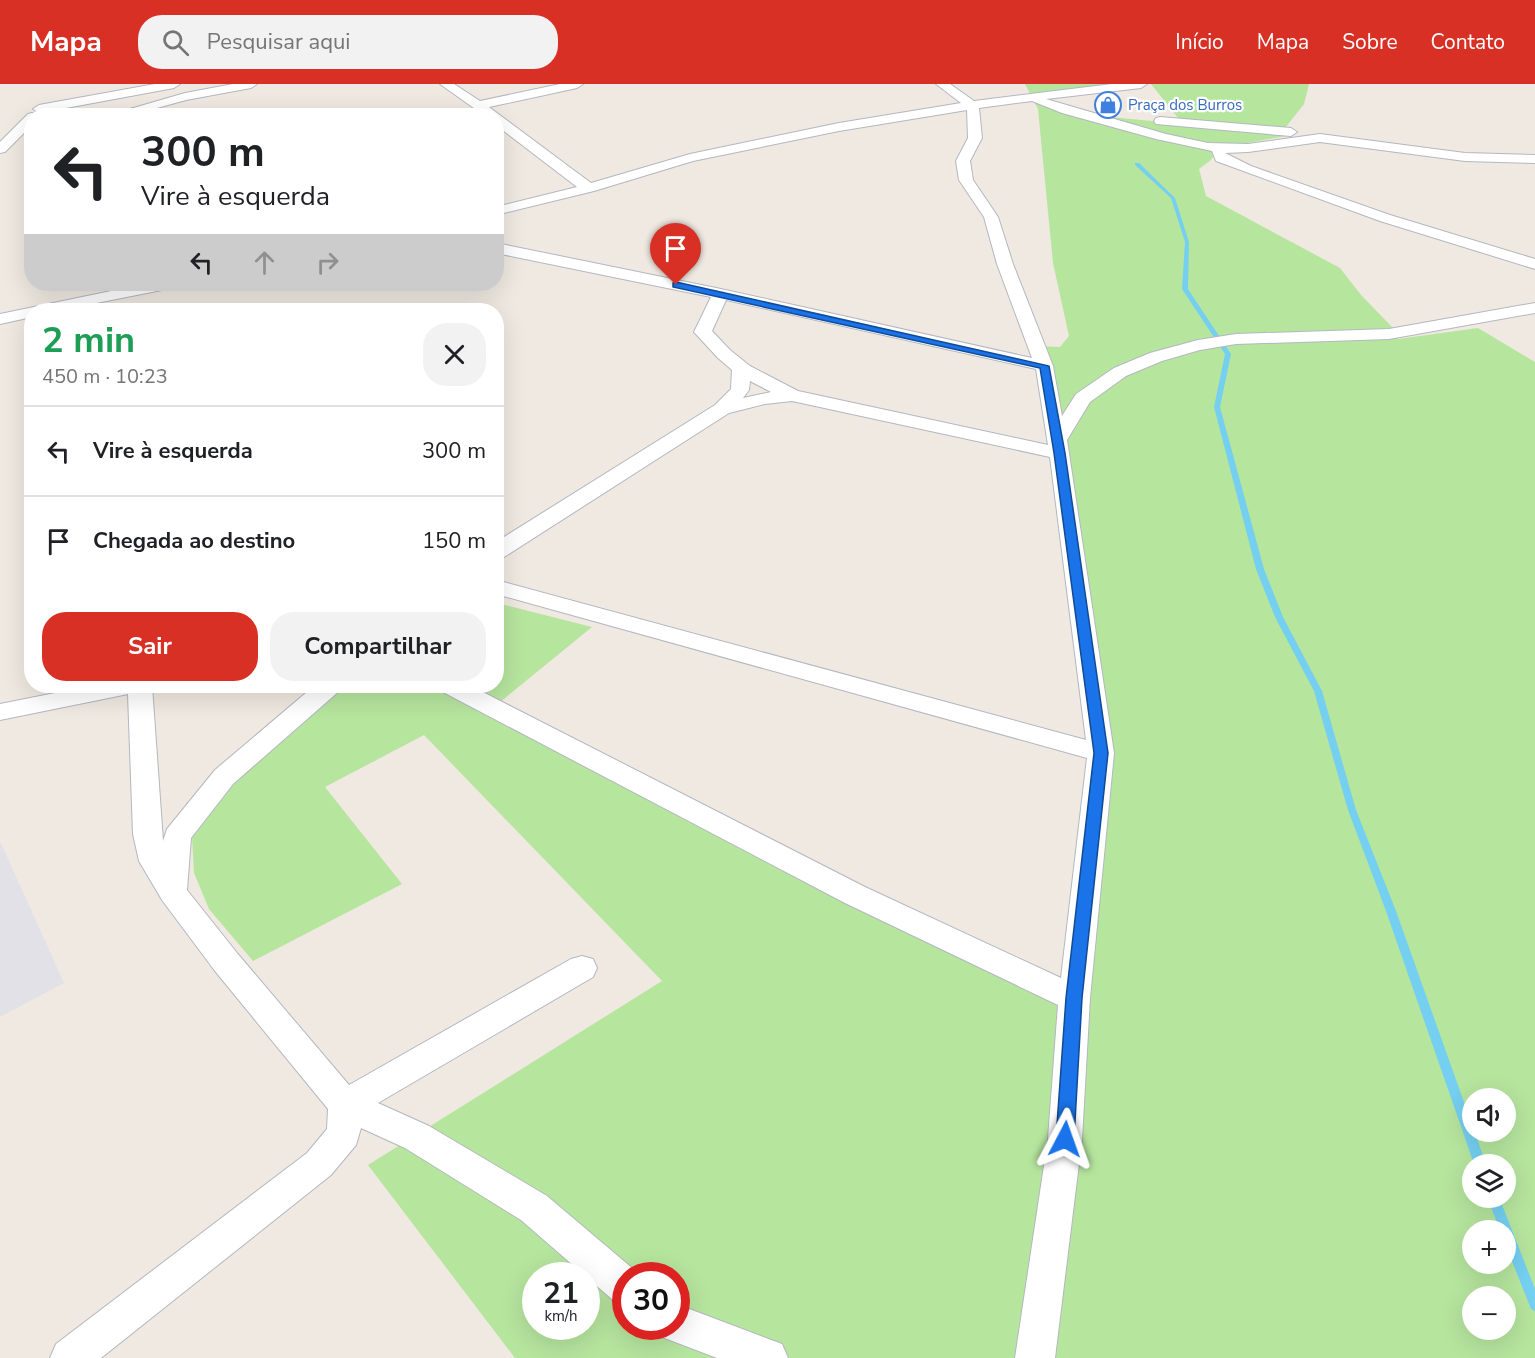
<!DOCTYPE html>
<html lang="pt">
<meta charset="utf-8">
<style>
:root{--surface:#fff;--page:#f2f2f2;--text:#202124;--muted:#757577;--line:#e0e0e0;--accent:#d93025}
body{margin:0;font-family:"Nunito Sans",sans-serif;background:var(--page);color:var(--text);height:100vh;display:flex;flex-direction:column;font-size:22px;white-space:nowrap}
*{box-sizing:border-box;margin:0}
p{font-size:20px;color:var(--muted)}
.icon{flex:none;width:33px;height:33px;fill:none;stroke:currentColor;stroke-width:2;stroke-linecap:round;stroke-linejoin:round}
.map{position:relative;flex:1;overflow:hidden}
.details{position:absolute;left:24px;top:219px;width:480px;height:390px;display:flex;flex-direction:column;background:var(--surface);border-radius:24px;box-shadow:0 6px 24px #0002}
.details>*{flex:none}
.hud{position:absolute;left:24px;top:24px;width:480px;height:183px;border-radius:24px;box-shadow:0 6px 24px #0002;background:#fff;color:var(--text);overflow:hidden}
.buttons{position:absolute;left:1462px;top:1004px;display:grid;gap:12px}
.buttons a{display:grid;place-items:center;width:54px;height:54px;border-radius:50%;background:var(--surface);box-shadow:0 6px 24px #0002;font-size:30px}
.speed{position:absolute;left:522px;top:1178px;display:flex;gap:12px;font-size:30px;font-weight:700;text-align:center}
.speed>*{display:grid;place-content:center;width:78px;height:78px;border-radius:50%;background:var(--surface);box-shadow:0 6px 24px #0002;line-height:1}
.speed small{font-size:15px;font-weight:400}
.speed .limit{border:9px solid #d22;background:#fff;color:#111}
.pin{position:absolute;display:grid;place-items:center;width:51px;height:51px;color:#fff;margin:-62px -26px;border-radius:50% 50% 50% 0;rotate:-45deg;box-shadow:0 0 6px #0007}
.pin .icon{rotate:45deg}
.me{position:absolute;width:66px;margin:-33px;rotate:4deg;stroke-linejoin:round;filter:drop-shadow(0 0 4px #0008)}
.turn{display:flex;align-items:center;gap:21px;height:126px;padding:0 18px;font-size:27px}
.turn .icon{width:78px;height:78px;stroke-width:2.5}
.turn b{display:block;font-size:42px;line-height:51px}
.lanes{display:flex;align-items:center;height:57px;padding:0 18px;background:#0003;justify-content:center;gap:30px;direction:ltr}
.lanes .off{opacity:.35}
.round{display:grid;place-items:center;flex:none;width:63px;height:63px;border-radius:24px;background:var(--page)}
.summary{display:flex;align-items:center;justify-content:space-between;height:102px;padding:0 18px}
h1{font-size:36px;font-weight:700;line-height:45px;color:#1e9e55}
.button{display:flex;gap:12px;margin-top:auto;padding:12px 18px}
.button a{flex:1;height:69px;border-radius:24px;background:var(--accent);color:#fff;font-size:24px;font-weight:700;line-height:69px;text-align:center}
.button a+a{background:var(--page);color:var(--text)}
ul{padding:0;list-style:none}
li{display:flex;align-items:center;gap:18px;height:90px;padding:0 18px;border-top:2px solid var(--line)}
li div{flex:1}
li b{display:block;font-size:22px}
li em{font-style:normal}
header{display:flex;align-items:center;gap:36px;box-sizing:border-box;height:84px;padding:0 30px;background:var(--accent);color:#fff}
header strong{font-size:28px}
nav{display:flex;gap:33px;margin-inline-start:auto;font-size:21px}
.search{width:420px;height:54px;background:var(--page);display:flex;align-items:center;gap:15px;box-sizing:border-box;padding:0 21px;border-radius:24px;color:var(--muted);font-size:22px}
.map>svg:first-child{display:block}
.industrial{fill:#e3e1e8}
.green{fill:#b6e59e;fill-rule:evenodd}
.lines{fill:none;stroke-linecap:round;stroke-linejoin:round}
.stream{fill:#75cff0;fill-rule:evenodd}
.minor-casing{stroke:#b4b7c1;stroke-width:2}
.minor{fill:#fff;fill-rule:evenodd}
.route{fill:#1a73e8;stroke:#114b97;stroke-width:1.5}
.labels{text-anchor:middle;stroke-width:4.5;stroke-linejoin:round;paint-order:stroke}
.far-shop-label{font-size:15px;fill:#366cbe;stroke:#fff;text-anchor:start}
</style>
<header>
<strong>Mapa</strong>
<div class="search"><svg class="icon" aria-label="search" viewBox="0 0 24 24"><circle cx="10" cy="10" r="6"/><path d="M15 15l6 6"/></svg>Pesquisar aqui</div>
<nav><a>Início</a><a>Mapa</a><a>Sobre</a><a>Contato</a></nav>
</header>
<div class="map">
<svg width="1535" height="1274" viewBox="0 0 1535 1274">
<rect width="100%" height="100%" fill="#efe9e1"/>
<path class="industrial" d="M 0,757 L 64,899 L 0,933 Z"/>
<path class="green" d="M 1025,0 L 1141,0 L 1035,14 L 1079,30 L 1183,40 L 1151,0 L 1309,0 L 1304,20 L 1285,44 L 1292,51 L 1219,64 L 1211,76 L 1199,85 L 1206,112 L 1340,184 L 1361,211 L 1393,244 L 1398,255 L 1478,244 L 1535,278 L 1535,1274 L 515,1274 L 368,1081 L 662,897 L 424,651 L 325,703 L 402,800 L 253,877 L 209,825 L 194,789 L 192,753 L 218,715 L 332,602 L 496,602 L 497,519 L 592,543 L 494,623 L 1074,914 L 1101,669 L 1037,262 L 1060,263 L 1069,252 L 1053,179 L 1038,25 ZM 1473,1014 L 1506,1014 L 1506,1047 L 1473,1047 ZM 1473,1080 L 1506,1080 L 1506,1113 L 1473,1113 ZM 1473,1146 L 1506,1146 L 1506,1179 L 1473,1179 ZM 536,1191 L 586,1191 L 586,1242 L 536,1242 ZM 626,1191 L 676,1191 L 676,1242 L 626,1242 ZM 1473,1212 L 1506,1212 L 1506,1245 L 1473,1245 Z"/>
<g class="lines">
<g class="stream">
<path d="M 1135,79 L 1139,79 L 1175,114 L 1189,158 L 1188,205 L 1231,270 L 1220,323 L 1264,485 L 1283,533 L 1322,607 L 1356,726 L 1396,827 L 1486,1080 L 1474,1080 L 1386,827 L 1348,726 L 1314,607 L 1275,533 L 1256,485 L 1214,323 L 1225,270 L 1182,205 L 1185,158 L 1171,114 L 1135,81 Z"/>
<path d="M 1487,1113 L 1499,1113 L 1535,1205 L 1535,1227 L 1531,1225 L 1506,1162 L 1506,1146 L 1500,1146 Z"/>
</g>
<defs>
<g id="minor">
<path d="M 155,0 L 180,0 L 174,4 L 39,29 L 33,25 L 39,21 Z"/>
<path d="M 233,0 L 257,0 L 251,4 L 186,16 L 128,32 L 106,32 L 185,9 Z"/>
<path d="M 440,0 L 454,0 L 480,17 L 560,0 L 583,0 L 577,4 L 489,23 L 591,99 L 690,70 L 839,39 L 961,19 L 936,0 L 950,0 L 974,17 L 1112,0 L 1147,0 L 1141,4 L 1046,15 L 1166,50 L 1208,59 L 1248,60 L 1320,50 L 1465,69 L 1535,71 L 1535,79 L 1465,77 L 1320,58 L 1248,68 L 1225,69 L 1251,82 L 1390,131 L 1535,175 L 1535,185 L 1380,137 L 1216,77 L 1212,67 L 1156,55 L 1062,29 L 1032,17 L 979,24 L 982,54 L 970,77 L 973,96 L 998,133 L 1013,180 L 1053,282 L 1062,332 L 1076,310 L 1114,284 L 1150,269 L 1198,256 L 1236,250 L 1389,245 L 1535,219 L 1535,229 L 1389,255 L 1236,260 L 1200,266 L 1162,277 L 1126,292 L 1090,318 L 1067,356 L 1114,669 L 1090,914 L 1082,1055 L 1055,1274 L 1015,1274 L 1048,1055 L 1058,921 L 845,819 L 443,608 L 440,602 L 471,602 L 865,803 L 1061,894 L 1087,674 L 496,510 L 496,496 L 1086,656 L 1050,373 L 792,317 L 765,320 L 729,329 L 504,473 L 496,474 L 496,458 L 715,321 L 731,305 L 732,286 L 718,274 L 694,248 L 711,213 L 496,169 L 496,159 L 721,205 L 1032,274 L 997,180 L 984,133 L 959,96 L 956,77 L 968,54 L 967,26 L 839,47 L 693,77 L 594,107 L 496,131 L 496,123 L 577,103 L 496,41 L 496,32 L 485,32 ZM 726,216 L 1036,285 L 1048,361 L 798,307 L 750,282 L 730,266 L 712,247 ZM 750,297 L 771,308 L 743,314 L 749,306 Z"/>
<path d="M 32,29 L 37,32 L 32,32 L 32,41 L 5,68 L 0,69 L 0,58 L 28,30 Z"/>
<path d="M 1160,33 L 1291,44 L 1297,48 L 1291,52 L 1156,40 L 1154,37 L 1156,34 Z"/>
<path d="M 145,200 L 175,200 L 167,205 L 61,226 L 32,226 L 32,233 L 0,240 L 0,230 Z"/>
<path d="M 90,602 L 152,602 L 163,757 L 167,745 L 215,686 L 314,602 L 341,602 L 338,608 L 233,700 L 191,754 L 187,806 L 237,869 L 349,1001 L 571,875 L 582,872 L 593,875 L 597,884 L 593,893 L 378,1019 L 429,1042 L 547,1112 L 639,1190 L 626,1191 L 626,1221 L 613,1216 L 521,1136 L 405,1064 L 361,1044 L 356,1061 L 331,1091 L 101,1274 L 50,1274 L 56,1260 L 307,1069 L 327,1045 L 328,1025 L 215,887 L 162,816 L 139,777 L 133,750 L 128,610 L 0,636 L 0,620 Z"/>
<path d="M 676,1220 L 782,1260 L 788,1274 L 717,1274 L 662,1253 L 658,1242 L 676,1242 Z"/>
</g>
</defs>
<use href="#minor" class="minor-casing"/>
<use href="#minor" class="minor"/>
</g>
<path class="route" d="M 676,198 L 1049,282 L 1065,369 L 1108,669 L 1082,914 L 1074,1055 L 1072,1061 L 1065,1064 L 1058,1061 L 1056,1055 L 1066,914 L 1094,669 L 1054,369 L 1040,284 L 673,203 L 673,199 Z"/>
<defs>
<symbol id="shop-ring" viewBox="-11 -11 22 22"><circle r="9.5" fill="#fff" stroke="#3f7fe0" stroke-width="1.5"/><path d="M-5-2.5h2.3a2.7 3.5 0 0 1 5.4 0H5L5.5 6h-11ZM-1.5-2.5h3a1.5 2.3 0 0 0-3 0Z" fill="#3f7fe0"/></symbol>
</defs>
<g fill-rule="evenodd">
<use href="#shop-ring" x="1093" y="6" width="30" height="30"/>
</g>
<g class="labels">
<g class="far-shop-label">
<text x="1128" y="26">Praça dos Burros</text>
</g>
</g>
</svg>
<div class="buttons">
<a><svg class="icon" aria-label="sound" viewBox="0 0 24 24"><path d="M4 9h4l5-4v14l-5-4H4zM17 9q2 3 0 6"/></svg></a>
<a><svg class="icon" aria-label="layers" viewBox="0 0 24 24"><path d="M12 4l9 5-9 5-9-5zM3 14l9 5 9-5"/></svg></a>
<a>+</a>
<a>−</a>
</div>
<div class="speed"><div>21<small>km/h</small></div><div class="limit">30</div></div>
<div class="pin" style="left:676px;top:201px;background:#d93025"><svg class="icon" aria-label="arrive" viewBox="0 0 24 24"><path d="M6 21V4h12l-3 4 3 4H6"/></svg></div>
<svg class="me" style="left:1065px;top:1055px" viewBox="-20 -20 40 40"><path d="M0-17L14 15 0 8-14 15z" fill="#1a73e8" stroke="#fff" stroke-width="4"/></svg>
<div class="hud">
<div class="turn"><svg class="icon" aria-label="left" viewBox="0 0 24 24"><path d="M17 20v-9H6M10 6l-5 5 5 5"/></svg><div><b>300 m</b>Vire à esquerda</div></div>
<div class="lanes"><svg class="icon" aria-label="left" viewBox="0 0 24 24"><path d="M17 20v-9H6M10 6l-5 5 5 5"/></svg><svg class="icon off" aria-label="ahead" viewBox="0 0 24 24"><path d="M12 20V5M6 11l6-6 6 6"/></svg><svg class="icon off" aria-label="right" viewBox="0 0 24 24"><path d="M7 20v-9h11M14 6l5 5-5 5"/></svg></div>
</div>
<section class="details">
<div class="summary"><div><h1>2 min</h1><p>450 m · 10:23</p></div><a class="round"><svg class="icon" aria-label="close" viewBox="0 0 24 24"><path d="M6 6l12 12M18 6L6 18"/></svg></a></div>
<ul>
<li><svg class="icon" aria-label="left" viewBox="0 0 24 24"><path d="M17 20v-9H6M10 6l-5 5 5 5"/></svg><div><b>Vire à esquerda</b></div><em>300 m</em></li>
<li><svg class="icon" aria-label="arrive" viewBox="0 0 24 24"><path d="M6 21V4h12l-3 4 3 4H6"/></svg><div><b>Chegada ao destino</b></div><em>150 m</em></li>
</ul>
<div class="button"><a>Sair</a><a>Compartilhar</a></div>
</section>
</div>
